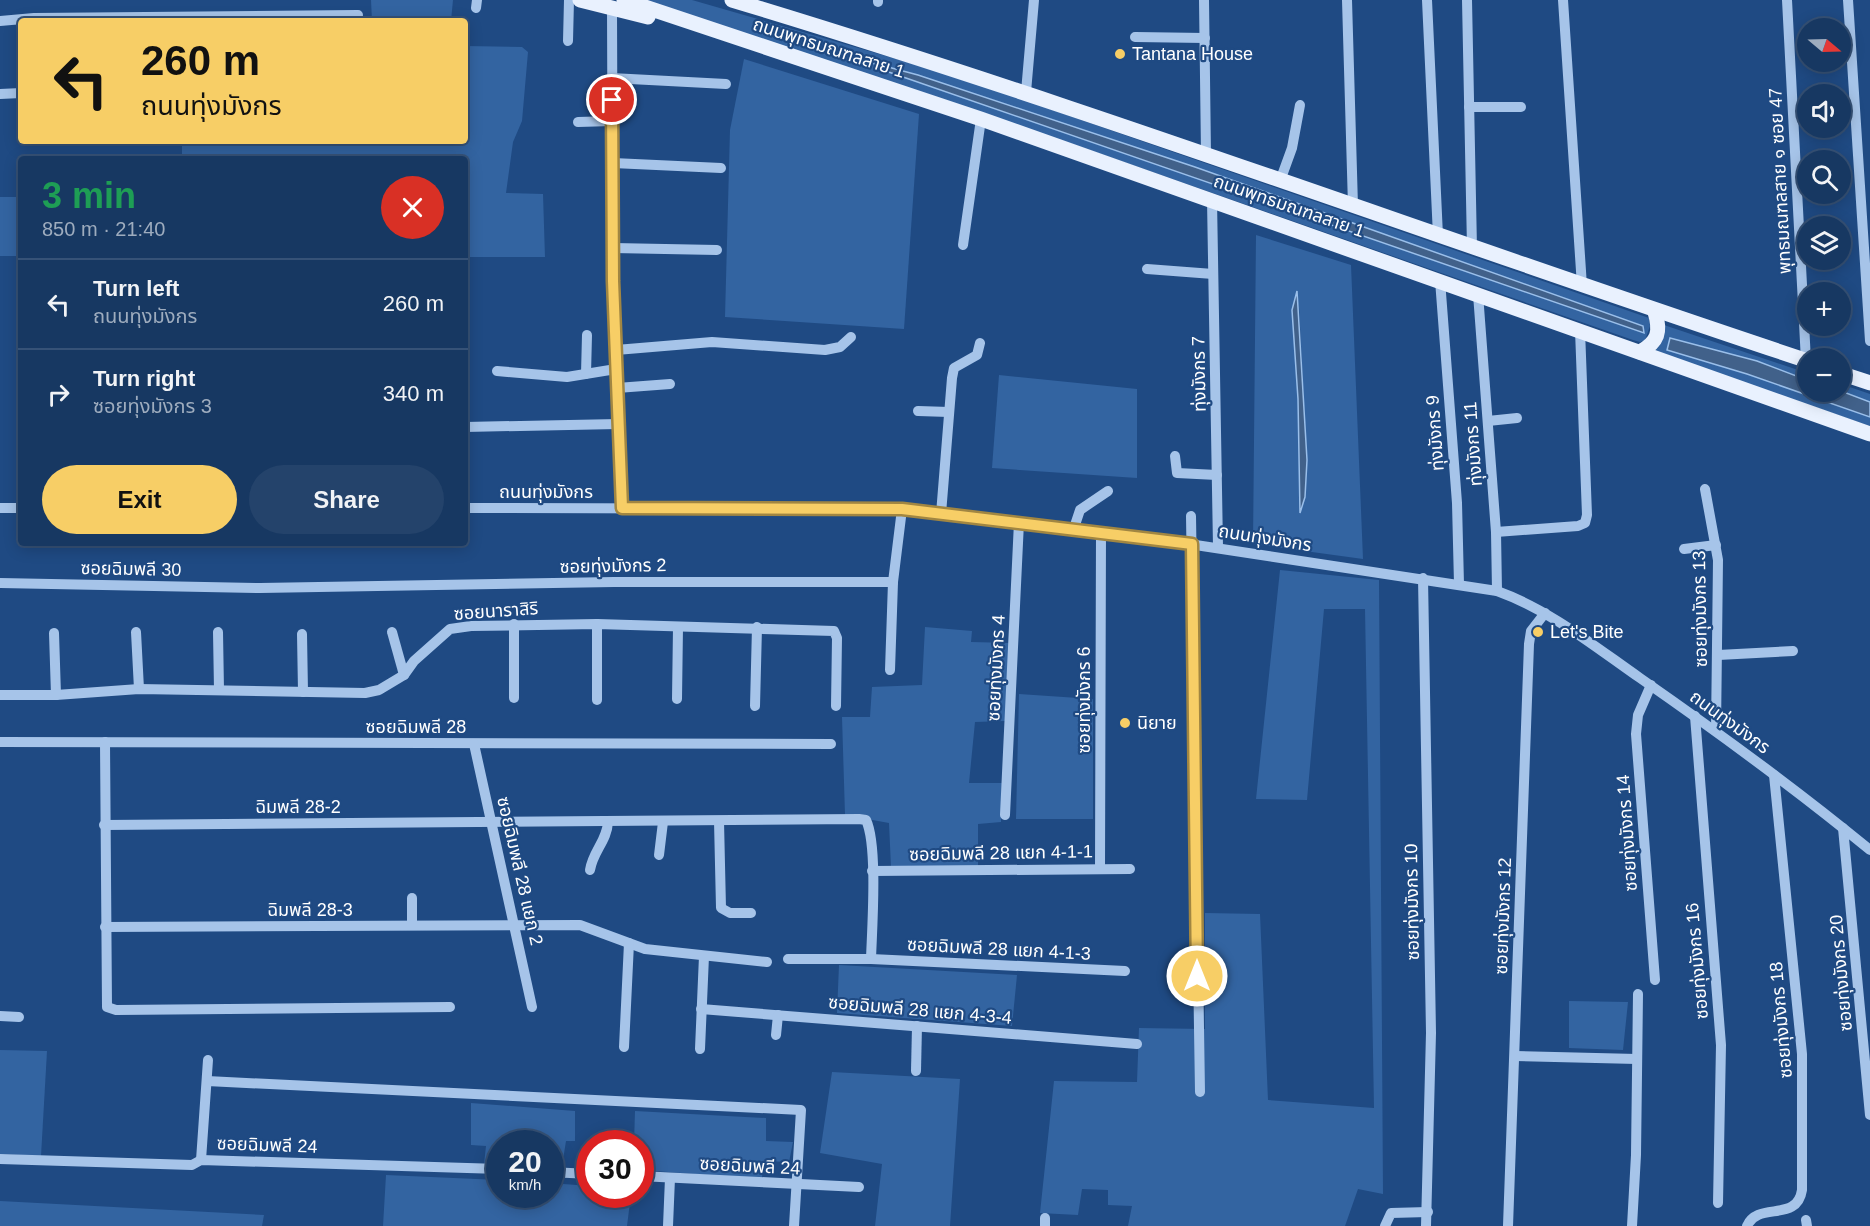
<!DOCTYPE html>
<meta charset="utf-8">
<style>
:root{--surface:#173862;--page:#24436b;--text:#f1f3f6;--muted:#9eacbe;--line:#365277;--accent:#f7ce66}
body{margin:0;font-family:Helvetica,"Noto Sans Thai",sans-serif;background:var(--page);color:var(--text);height:100vh;display:flex;flex-direction:column;font-size:22px;white-space:nowrap}
*{box-sizing:border-box;margin:0}
p{font-size:20px;color:var(--muted)}
.icon{flex:none;width:33px;height:33px;fill:none;stroke:currentColor;stroke-width:2;stroke-linecap:round;stroke-linejoin:round}
.map{position:relative;flex:1;overflow:hidden}
.drawer{position:absolute;left:18px;top:156px;width:450px;height:390px;display:flex;flex-direction:column;background:var(--surface);border-radius:6px;box-shadow:0 3px 15px #0003,0 0 0 2px var(--line)}
.drawer>*{flex:none}
.top-card{position:absolute;left:18px;top:18px;width:450px;height:126px;border-radius:6px;box-shadow:0 3px 15px #0003,0 0 0 2px var(--line);background:#f7ce66;color:#111;overflow:hidden}
.needle{width:39px;rotate:109deg}
.buttons{position:absolute;left:1797px;top:18px;display:grid;gap:12px}
.buttons a{display:grid;place-items:center;width:54px;height:54px;border-radius:50%;background:var(--surface);box-shadow:0 3px 15px #0003,0 0 0 2px var(--line);font-size:30px}
.speed{position:absolute;left:486px;top:1130px;display:flex;gap:12px;font-size:30px;font-weight:700;text-align:center}
.speed>*{display:grid;place-content:center;width:78px;height:78px;border-radius:50%;background:var(--surface);box-shadow:0 3px 15px #0003,0 0 0 2px var(--line);line-height:1}
.speed small{font-size:15px;font-weight:400}
.speed .limit{border:9px solid #d22;background:#fff;color:#111}
.pin{position:absolute;display:grid;place-items:center;width:51px;height:51px;color:#fff;margin:-26px;border:3px solid #fff;border-radius:50%;box-shadow:0 2px 6px #0007}
.me{position:absolute;width:66px;margin:-33px;rotate:0deg;stroke-linejoin:round;filter:drop-shadow(0 0 4px #0008)}
.turn{display:flex;align-items:center;gap:21px;height:126px;padding:0 24px;font-size:27px}
.turn .icon{width:78px;height:78px;stroke-width:2.5}
.turn b{display:block;font-size:42px;line-height:51px}
.round{display:grid;place-items:center;flex:none;width:63px;height:63px;border-radius:32px;background:var(--page)}
.overview{display:flex;align-items:center;justify-content:space-between;height:102px;padding:0 24px}
h1{font-size:36px;font-weight:700;line-height:45px;color:#1e9e55}
.primary-button{display:flex;gap:12px;margin-top:auto;padding:12px 24px}
.primary-button a{flex:1;height:69px;border-radius:36px;background:var(--accent);color:#111;font-size:24px;font-weight:700;line-height:69px;text-align:center}
.primary-button a+a{background:var(--page);color:var(--text)}
ul{padding:0;list-style:none}
li{display:flex;align-items:center;gap:18px;height:90px;padding:0 24px;border-top:2px solid var(--line)}
li div{flex:1}
li b{display:block;font-size:22px}
li em{font-style:normal}
.map>svg:first-child{display:block}
.green{fill:#3364a1;fill-rule:evenodd}
.water{fill:#41618a;stroke:#9abfea;stroke-width:1.5}
.lines{fill:none;stroke-linecap:round;stroke-linejoin:round}
.minor{stroke:#a6c4e9;stroke-width:10}
.major{stroke:#e9f1fe;stroke-width:15}
.route-casing{stroke:#a18642;stroke-width:15}
.route{stroke:#f7ce66;stroke-width:10}
.poi-dot{fill:#f7ce66;stroke:#1f4a83;stroke-width:2}
.labels{text-anchor:middle;stroke-width:4.5;stroke-linejoin:round;paint-order:stroke}
.street-label{font-size:18px;fill:#fff;stroke:#1f4a83}
.poi-label{font-size:18px;fill:#fff;stroke:#1f4a83;text-anchor:start}
</style>
<div class="map">
<svg width="1870" height="1226" viewBox="0 0 1870 1226">
<rect width="100%" height="100%" fill="#1f4a83"/>
<g class="green">
<path d="M 371,0 L 453,0 L 451,21 L 372,21 Z"/>
<path d="M 641,0 L 692,0 L 952,75 L 1649,318 L 1650,326 L 1645,340 L 1640,342 L 1633,340 L 1078,146 ZM 880,69 L 918,75 L 1195,167 L 1643,326 L 1644,332 Z"/>
<path d="M 465,46 L 522,47 L 528,52 L 522,121 L 513,142 L 506,193 L 543,194 L 545,257 L 465,257 L 465,159 L 182,159 L 182,141 L 465,141 Z"/>
<path d="M 744,59 L 919,114 L 904,329 L 725,317 L 730,130 Z"/>
<rect x="0" y="197" width="21" height="59"/>
<path d="M 1256,235 L 1351,265 L 1363,559 L 1253,544 ZM 1299,307 L 1307,461 L 1305,497 L 1300,511 Z"/>
<path d="M 1664,325 L 1807,373 L 1807,380 L 1757,361 L 1667,350 L 1747,374 L 1870,417 L 1870,426 L 1654,352 L 1660,345 Z"/>
<path d="M 999,375 L 1137,389 L 1137,478 L 992,468 Z"/>
<path d="M 1841,384 L 1870,394 L 1870,402 L 1841,391 Z"/>
<path d="M 1280,570 L 1379,580 L 1383,1194 L 1358,1189 L 1345,1226 L 1128,1226 L 1132,1206 L 1108,1205 L 1108,1190 L 1082,1189 L 1078,1215 L 1040,1213 L 1054,1081 L 1137,1082 L 1139,1028 L 1205,1029 L 1205,913 L 1260,914 L 1268,1100 L 1374,1108 L 1365,609 L 1324,609 L 1307,800 L 1256,799 Z"/>
<path d="M 925,627 L 972,631 L 971,642 L 1011,643 L 1005,721 L 975,722 L 969,783 L 1002,783 L 1001,822 L 978,824 L 978,866 L 891,867 L 889,823 L 845,815 L 842,717 L 870,717 L 872,687 L 922,685 Z"/>
<path d="M 1019,694 L 1093,699 L 1093,819 L 1016,819 Z"/>
<path d="M 839,965 L 1017,975 L 1012,1026 L 837,1013 Z"/>
<path d="M 1569,1001 L 1628,1002 L 1623,1050 L 1569,1048 Z"/>
<path d="M 0,1050 L 47,1051 L 41,1156 L 0,1154 Z"/>
<path d="M 832,1072 L 960,1079 L 950,1226 L 875,1226 L 882,1164 L 820,1153 Z"/>
<path d="M 471,1103 L 575,1111 L 575,1141 L 566,1141 L 562,1166 L 551,1165 L 550,1143 L 500,1143 L 499,1164 L 484,1164 L 486,1146 L 471,1145 Z"/>
<path d="M 635,1111 L 766,1118 L 766,1141 L 793,1142 L 789,1162 L 763,1161 L 762,1179 L 641,1170 L 640,1143 L 634,1143 Z"/>
<path d="M 386,1175 L 499,1180 L 500,1194 L 550,1194 L 551,1183 L 589,1186 L 590,1194 L 631,1194 L 627,1226 L 383,1226 Z"/>
<path d="M 0,1201 L 264,1215 L 262,1226 L 0,1226 Z"/>
</g>
<g class="water">
<path d="M 873,63 L 918,75 L 1195,167 L 1643,326 L 1644,333 L 880,69 Z"/>
<path d="M 1297,291 L 1307,460 L 1305,497 L 1300,513 L 1298,399 L 1292,310 Z"/>
<path d="M 1670,338 L 1757,361 L 1807,380 L 1808,392 L 1841,391 L 1870,402 L 1870,417 L 1747,374 L 1667,350 Z"/>
</g>
<g class="lines">
<g class="minor">
<path d="M 1204,0 L 1206,154"/>
<path d="M 1347,0 L 1353,206"/>
<path d="M 1427,0 L 1438,236"/>
<path d="M 1467,0 L 1472,248"/>
<path d="M 1563,0 L 1582,286"/>
<path d="M 1787,0 L 1806,361"/>
<path d="M 1848,0 L 1870,341"/>
<path d="M 878,2 L 878,0"/>
<path d="M 476,8 L 477,0"/>
<path d="M 612,9 L 613,281 L 622,508"/>
<path d="M 0,21 L 34,18 L 358,15"/>
<path d="M 1135,37 L 1205,38"/>
<path d="M 568,41 L 569,0"/>
<path d="M 611,78 L 726,84"/>
<path d="M 1026,92 L 1034,0"/>
<path d="M 0,94 L 21,93"/>
<path d="M 1469,107 L 1521,107"/>
<path d="M 578,122 L 612,121"/>
<path d="M 613,163 L 721,168"/>
<path d="M 1280,181 L 1292,148 L 1300,105"/>
<path d="M 1212,200 L 1218,547"/>
<path d="M 963,245 L 981,119"/>
<path d="M 613,248 L 717,250"/>
<path d="M 1147,269 L 1213,274"/>
<path d="M 1440,280 L 1457,503 L 1459,584"/>
<path d="M 1478,294 L 1496,532 L 1497,591"/>
<path d="M 616,350 L 712,342 L 825,350 L 840,347 L 851,337"/>
<path d="M 497,371 L 567,377 L 616,369"/>
<path d="M 586,374 L 587,335"/>
<path d="M 617,388 L 670,384"/>
<path d="M 918,411 L 949,412"/>
<path d="M 1488,421 L 1517,418"/>
<path d="M 465,427 L 618,424"/>
<path d="M 1175,456 L 1177,473 L 1217,475"/>
<path d="M 1705,489 L 1718,560 L 1716,730"/>
<path d="M 0,508 L 21,508"/>
<path d="M 465,508 L 902,509 L 1143,537 L 1497,591 C 1550,610 1594,646 1640,678 C 1719,733 1796,789 1870,850"/>
<path d="M 941,514 L 952,378 L 954,368 L 977,355 L 980,343"/>
<path d="M 1191,516 L 1200,1092"/>
<path d="M 1074,528 L 1080,510 L 1108,491"/>
<path d="M 1496,532 L 1578,526 L 1585,523 L 1587,515 L 1580,330"/>
<path d="M 1684,549 L 1716,545"/>
<path d="M 1423,578 L 1431,1033 L 1426,1226"/>
<path d="M 0,583 L 260,588 L 614,582 L 893,582 L 902,509"/>
<path d="M 136,632 L 139,689"/>
<path d="M 218,632 L 219,690"/>
<path d="M 392,632 L 404,675"/>
<path d="M 54,633 L 56,695"/>
<path d="M 302,634 L 303,692"/>
<path d="M 1718,655 L 1793,651"/>
<path d="M 890,670 L 893,582"/>
<path d="M 1651,685 L 1638,715 L 1636,734 L 1655,980"/>
<path d="M 0,695 L 56,695 L 139,689 L 365,693 L 379,690 L 404,675 L 414,661 L 450,629 L 471,626 L 597,624 L 834,631 L 837,638 L 836,706"/>
<path d="M 514,698 L 514,624"/>
<path d="M 677,699 L 678,627"/>
<path d="M 597,700 L 597,624"/>
<path d="M 755,706 L 757,627"/>
<path d="M 1695,716 L 1721,1045 L 1718,1203"/>
<path d="M 0,742 L 831,744"/>
<path d="M 105,742 L 107,1007 L 116,1010 L 450,1007"/>
<path d="M 474,744 L 532,1007"/>
<path d="M 1005,815 L 1019,522"/>
<path d="M 719,821 L 721,908 L 730,913 L 751,913"/>
<path d="M 104,825 L 859,819 L 866,820 C 878,845 872,928 871,959"/>
<path d="M 1843,828 L 1870,1115"/>
<path d="M 659,855 L 663,822"/>
<path d="M 1100,868 L 1101,531"/>
<path d="M 590,870 C 593,851 607,841 608,822"/>
<path d="M 872,871 L 1130,869"/>
<path d="M 412,898 L 412,925"/>
<path d="M 105,927 L 580,925 L 645,949 L 767,962"/>
<path d="M 788,959 L 871,959 L 1125,971"/>
<path d="M 701,1009 L 1137,1044"/>
<path d="M 0,1016 L 19,1017"/>
<path d="M 776,1035 L 778,1015"/>
<path d="M 624,1047 L 629,943"/>
<path d="M 700,1049 L 704,956"/>
<path d="M 1515,1056 L 1637,1059"/>
<path d="M 916,1071 L 917,1026"/>
<path d="M 207,1081 L 801,1110 L 794,1226"/>
<path d="M 0,1159 L 192,1165 L 201,1160 L 500,1169"/>
<path d="M 201,1160 L 208,1060"/>
<path d="M 550,1172 L 590,1174"/>
<path d="M 640,1176 L 859,1187"/>
<path d="M 1045,1218 L 1045,1226"/>
<path d="M 1806,1220 L 1807,1226"/>
<path d="M 668,1226 L 670,1178"/>
<path d="M 1385,1226 L 1391,1213 L 1428,1212"/>
<path d="M 1508,1226 L 1529,644 L 1531,631 L 1545,613"/>
<path d="M 1632,1226 L 1636,1155 L 1638,994"/>
<path d="M 1747,1226 C 1758,1201 1797,1223 1802,1190 L 1802,1054 L 1774,775"/>
</g>
<g class="major">
<path d="M 580,0 L 648,17"/>
<path d="M 624,0 L 981,119 L 1870,434"/>
<path d="M 732,0 C 1094,109 1448,242 1808,361"/>
<path d="M 1640,352 C 1658,342 1661,332 1655,312"/>
<path d="M 1840,373 L 1870,383"/>
</g>
</g>
<g class="lines">
<defs>
<path id="route" d="M 612,100 L 613,281 L 622,508 L 902,509 L 1192,544 L 1197,976"/>
</defs>
<use href="#route" class="route-casing"/>
<use href="#route" class="route"/>
</g>
<g class="poi-dot">
<circle cx="1120" cy="54" r="6"/>
<circle cx="1538" cy="632" r="6"/>
<circle cx="1125" cy="723" r="6"/>
</g>
<g class="labels">
<g class="street-label">
<text transform="translate(829 48) rotate(18)" y="6">ถนนพุทธมณฑลสาย 1</text>
<text transform="translate(1780 181) rotate(-93)" y="6">พุทธมณฑลสาย ๑ ซอย 47</text>
<text transform="translate(1289 206) rotate(19)" y="6">ถนนพุทธมณฑลสาย 1</text>
<text transform="translate(1199 374) rotate(-91)" y="6">ทุ่งมังกร 7</text>
<text transform="translate(1435 433) rotate(-94)" y="6">ทุ่งมังกร 9</text>
<text transform="translate(1473 444) rotate(-94)" y="6">ทุ่งมังกร 11</text>
<text x="546" y="498">ถนนทุ่งมังกร</text>
<text transform="translate(1265 538) rotate(9)" y="6">ถนนทุ่งมังกร</text>
<text transform="translate(613 566) rotate(-1)" y="6">ซอยทุ่งมังกร 2</text>
<text transform="translate(131 569) rotate(1)" y="6">ซอยฉิมพลี 30</text>
<text transform="translate(1700 609) rotate(-91)" y="6">ซอยทุ่งมังกร 13</text>
<text transform="translate(496 611) rotate(-4)" y="6">ซอยนาราสิริ</text>
<text transform="translate(996 668) rotate(-87)" y="6">ซอยทุ่งมังกร 4</text>
<text transform="translate(1084 700) rotate(-90)" y="6">ซอยทุ่งมังกร 6</text>
<text transform="translate(1730 722) rotate(36)" y="6">ถนนทุ่งมังกร</text>
<text x="416" y="733">ซอยฉิมพลี 28</text>
<text x="298" y="813">ฉิมพลี 28-2</text>
<text transform="translate(1627 833) rotate(-94)" y="6">ซอยทุ่งมังกร 14</text>
<text transform="translate(1001 853) rotate(-1)" y="6">ซอยฉิมพลี 28 แยก 4-1-1</text>
<text transform="translate(520 871) rotate(77)" y="6">ซอยฉิมพลี 28 แยก 2</text>
<text transform="translate(1412 902) rotate(-91)" y="6">ซอยทุ่งมังกร 10</text>
<text x="310" y="916">ฉิมพลี 28-3</text>
<text transform="translate(1503 916) rotate(-88)" y="6">ซอยทุ่งมังกร 12</text>
<text transform="translate(999 949) rotate(3)" y="6">ซอยฉิมพลี 28 แยก 4-1-3</text>
<text transform="translate(1697 961) rotate(-95)" y="6">ซอยทุ่งมังกร 16</text>
<text transform="translate(1841 973) rotate(-95)" y="6">ซอยทุ่งมังกร 20</text>
<text transform="translate(920 1010) rotate(5)" y="6">ซอยฉิมพลี 28 แยก 4-3-4</text>
<text transform="translate(1781 1020) rotate(-95)" y="6">ซอยทุ่งมังกร 18</text>
<text transform="translate(267 1145) rotate(2)" y="6">ซอยฉิมพลี 24</text>
<text transform="translate(750 1166) rotate(3)" y="6">ซอยฉิมพลี 24</text>
</g>
<g class="poi-label">
<text x="1132" y="60">Tantana House</text>
<text x="1550" y="638">Let's Bite</text>
<text x="1137" y="729">นิยาย</text>
</g>
</g>
</svg>
<div class="buttons">
<a><svg class="needle" viewBox="-14 -14 28 28"><path d="M0-13l5 13h-10z" fill="#e53935"/><path d="M0 13l5-13h-10z" fill="#9eacbe"/></svg></a>
<a><svg class="icon" aria-label="sound" viewBox="0 0 24 24"><path d="M4 9h4l5-4v14l-5-4H4zM17 9q2 3 0 6"/></svg></a>
<a><svg class="icon" aria-label="search" viewBox="0 0 24 24"><circle cx="10" cy="10" r="6"/><path d="M15 15l6 6"/></svg></a>
<a><svg class="icon" aria-label="layers" viewBox="0 0 24 24"><path d="M12 4l9 5-9 5-9-5zM3 14l9 5 9-5"/></svg></a>
<a>+</a>
<a>−</a>
</div>
<div class="speed"><div>20<small>km/h</small></div><div class="limit">30</div></div>
<div class="pin" style="left:612px;top:100px;background:#d93025"><svg class="icon" aria-label="arrive" viewBox="0 0 24 24"><path d="M6 21V4h12l-3 4 3 4H6"/></svg></div>
<svg class="me" style="left:1197px;top:976px" viewBox="-20 -20 40 40"><circle r="17" fill="#f7ce66" stroke="#fff" stroke-width="3"/><path d="M0-11L8 9 0 5-8 9z" fill="#fff"/></svg>
<div class="top-card">
<div class="turn"><svg class="icon" aria-label="left" viewBox="0 0 24 24"><path d="M17 20v-9H6M10 6l-5 5 5 5"/></svg><div><b>260 m</b>ถนนทุ่งมังกร</div></div>
</div>
<section class="drawer">
<div class="overview"><div><h1>3 min</h1><p>850 m · 21:40</p></div><a class="round" style="background:#d93025;color:#fff"><svg class="icon" aria-label="close" viewBox="0 0 24 24"><path d="M6 6l12 12M18 6L6 18"/></svg></a></div>
<ul>
<li><svg class="icon" aria-label="left" viewBox="0 0 24 24"><path d="M17 20v-9H6M10 6l-5 5 5 5"/></svg><div><b>Turn left</b><p>ถนนทุ่งมังกร</p></div><em>260 m</em></li>
<li><svg class="icon" aria-label="right" viewBox="0 0 24 24"><path d="M7 20v-9h11M14 6l5 5-5 5"/></svg><div><b>Turn right</b><p>ซอยทุ่งมังกร 3</p></div><em>340 m</em></li>
</ul>
<div class="primary-button"><a>Exit</a><a>Share</a></div>
</section>
</div>
